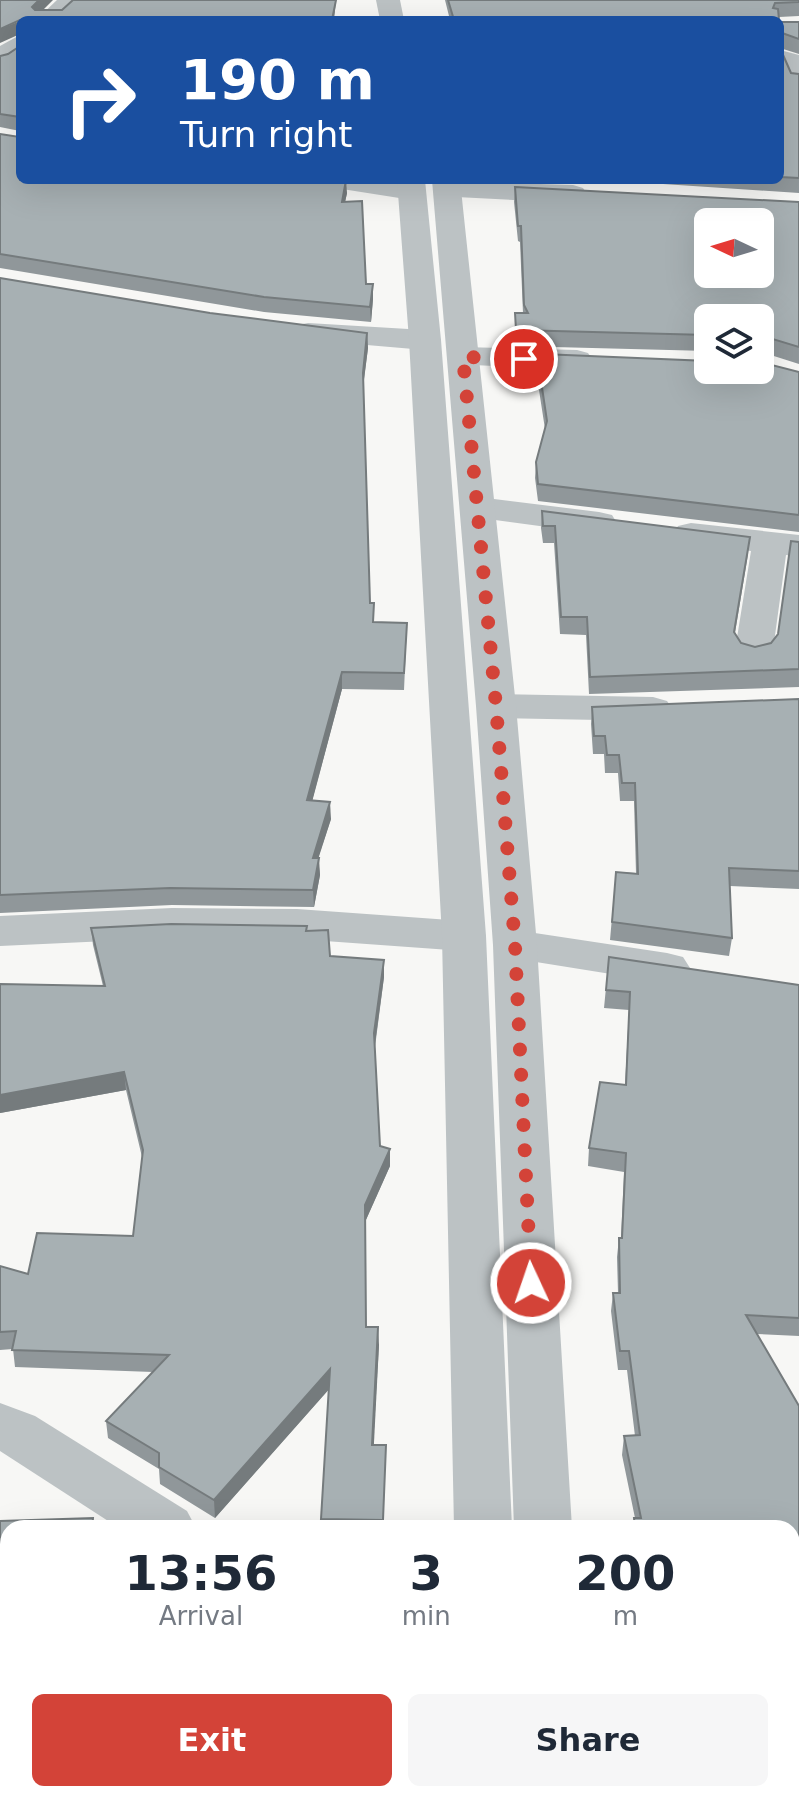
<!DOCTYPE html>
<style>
:root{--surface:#fff;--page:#f6f6f7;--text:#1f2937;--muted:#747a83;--accent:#d34338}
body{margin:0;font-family:"DejaVu Sans",sans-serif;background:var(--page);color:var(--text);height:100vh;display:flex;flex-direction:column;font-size:30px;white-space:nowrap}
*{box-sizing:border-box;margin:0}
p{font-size:26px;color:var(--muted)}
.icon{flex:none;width:44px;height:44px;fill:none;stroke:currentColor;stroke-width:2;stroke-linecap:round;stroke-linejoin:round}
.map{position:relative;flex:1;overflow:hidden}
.side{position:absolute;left:0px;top:1520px;width:800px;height:282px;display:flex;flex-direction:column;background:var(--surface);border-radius:24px 24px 0 0;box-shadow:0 8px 32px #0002}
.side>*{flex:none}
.top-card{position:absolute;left:16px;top:16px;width:768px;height:168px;border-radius:12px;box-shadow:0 8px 32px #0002;background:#1a4fa0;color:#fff;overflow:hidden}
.needle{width:52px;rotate:274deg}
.buttons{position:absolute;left:694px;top:208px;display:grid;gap:16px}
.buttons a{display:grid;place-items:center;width:80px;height:80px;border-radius:12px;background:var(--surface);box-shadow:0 8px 32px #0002;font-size:40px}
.pin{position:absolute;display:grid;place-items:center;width:68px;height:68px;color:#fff;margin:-34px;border:4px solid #fff;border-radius:50%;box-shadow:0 2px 8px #0007}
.me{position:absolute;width:88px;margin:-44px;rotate:357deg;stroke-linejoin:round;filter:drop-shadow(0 0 6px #0008)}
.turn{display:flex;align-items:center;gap:28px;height:168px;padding:0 32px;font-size:36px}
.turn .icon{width:104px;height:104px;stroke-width:2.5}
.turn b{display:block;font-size:56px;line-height:68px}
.eta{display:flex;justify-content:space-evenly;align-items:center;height:136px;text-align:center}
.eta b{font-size:48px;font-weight:700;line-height:56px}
.cta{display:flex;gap:16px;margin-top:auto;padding:16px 32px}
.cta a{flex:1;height:92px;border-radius:12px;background:var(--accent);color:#fff;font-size:32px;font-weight:700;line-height:92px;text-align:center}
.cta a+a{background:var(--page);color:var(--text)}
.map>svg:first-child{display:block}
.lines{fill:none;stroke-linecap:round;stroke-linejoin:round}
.minor{fill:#bcc2c4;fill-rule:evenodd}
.tertiary{fill:#bcc2c4;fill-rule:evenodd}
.wall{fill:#90979a}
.shaded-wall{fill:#757b7d}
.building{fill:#a7b0b3;stroke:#757b7d;stroke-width:2;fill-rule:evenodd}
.route{stroke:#d34338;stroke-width:14;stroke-dasharray:0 25.2}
</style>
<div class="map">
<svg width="799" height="1801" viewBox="0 0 799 1801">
<rect width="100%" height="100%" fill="#f7f7f5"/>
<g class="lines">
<g class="minor">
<path d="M 57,0 L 84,0 L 63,20 L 36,20 Z"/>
<path d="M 20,35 L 20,56 L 9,64 L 0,67 L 0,46 Z"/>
<path d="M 780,50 L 799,55 L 799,86 L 790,84 C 782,72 780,64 780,50 Z"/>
<path d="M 328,180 L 397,180 L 422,185 L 426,191 L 422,197 L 412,200 L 342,189 L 332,186 Z"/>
<path d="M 447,181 L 573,185 L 583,188 L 587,194 L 583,200 L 573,203 L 437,196 L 433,190 L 437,184 Z"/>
<path d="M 308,323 L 425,330 L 436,333 L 441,340 L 436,347 L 425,350 L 297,339 L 292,332 L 297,325 Z"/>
<path d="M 463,347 L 577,350 L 588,353 L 593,360 L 588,367 L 577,370 L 452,364 L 447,357 L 452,350 Z"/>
<path d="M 478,497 L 599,512 L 612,515 L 617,523 L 612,531 L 599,534 L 465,516 L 460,508 L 465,500 Z"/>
<path d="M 691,523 L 799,535 L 799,557 L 786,555 L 773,650 L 768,658 L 754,662 L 740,658 L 735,650 L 751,551 L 678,542 L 673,534 L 678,526 Z"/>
<path d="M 496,694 L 653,697 L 667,701 L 673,709 L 667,717 L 653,721 L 496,718 L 482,714 L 476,706 L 482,698 Z"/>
<path d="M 172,908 L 297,909 L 464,921 L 480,925 L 486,936 L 480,947 L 464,951 L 297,939 L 172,938 L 0,946 L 0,916 Z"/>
<path d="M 515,930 L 667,953 L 683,957 L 690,968 L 683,979 L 667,983 L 499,956 L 493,945 L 499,934 Z"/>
<path d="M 0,1403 L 35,1416 L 187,1511 L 196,1528 L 119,1528 L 0,1451 Z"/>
</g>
<g class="tertiary">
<path d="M 376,0 L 400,0 L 404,20 L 380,20 Z"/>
<path d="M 397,180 L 425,180 L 441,340 L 486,936 L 512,1528 L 454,1528 L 442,936 L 409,340 Z"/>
<path d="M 432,180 L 460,180 L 516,706 L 537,945 L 572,1528 L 514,1528 L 493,945 L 476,706 Z"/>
<rect x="454" y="1794" width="64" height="7"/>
<rect x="520" y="1794" width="64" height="7"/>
</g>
</g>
<g class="wall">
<path d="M 445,0 L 799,0 L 799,16 L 779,17 L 779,20 L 450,20 Z"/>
<path d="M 780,22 L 799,22 L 799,54 L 780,48 Z"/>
<path d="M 20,46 L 20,131 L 0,127 L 0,56 L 8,54 Z"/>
<path d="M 780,48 L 791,73 L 799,74 L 799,193 L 663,184 L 519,180 L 780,180 Z"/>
<path d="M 0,134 L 347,193 L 345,202 L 366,284 L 373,284 L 373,299 L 371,322 L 264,312 L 0,268 Z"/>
<path d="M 515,187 L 799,202 L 799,364 L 761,352 L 708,318 L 708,351 L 515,346 L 515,313 L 523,313 L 520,242 L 518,241 L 514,202 Z"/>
<path d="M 0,278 L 210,313 L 367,333 L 368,348 L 363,386 L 370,603 L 374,622 L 407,623 L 404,690 L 342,689 L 312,801 L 331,819 L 318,858 L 320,875 L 314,907 L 172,905 L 0,913 Z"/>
<path d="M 518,353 L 799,372 L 799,532 L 538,501 L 535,478 L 536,462 L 545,429 L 539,390 L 518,390 Z"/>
<path d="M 542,511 L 748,554 L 735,633 L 741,643 L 755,647 L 771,643 L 778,634 L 799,542 L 799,687 L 589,694 L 586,635 L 560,634 L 554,543 L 543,543 L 541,528 Z"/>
<path d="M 799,699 L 799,889 L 730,886 L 732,938 L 729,956 L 610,940 L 616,872 L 636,873 L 634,801 L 620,801 L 618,773 L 605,773 L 604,754 L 593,754 L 591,724 L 592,707 Z"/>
<path d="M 91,928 L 307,931 L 330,956 L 384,977 L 375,1047 L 380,1146 L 390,1149 L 390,1166 L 365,1222 L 366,1327 L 379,1345 L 373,1445 L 386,1445 L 383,1528 L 321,1528 L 329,1389 L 215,1518 L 160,1484 L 159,1469 L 108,1438 L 106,1421 L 153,1372 L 15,1367 L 13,1349 L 0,1350 L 0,1266 L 28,1274 L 133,1236 L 142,1157 L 126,1090 L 0,1113 L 0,984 L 103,986 L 93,945 Z"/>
<path d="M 609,957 L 799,985 L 799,1336 L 757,1334 L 799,1406 L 799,1567 L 792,1567 L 792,1528 L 633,1528 L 635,1518 L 622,1455 L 624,1436 L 635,1436 L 627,1370 L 618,1370 L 611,1311 L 613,1293 L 618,1293 L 617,1257 L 619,1238 L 621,1238 L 624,1172 L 588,1166 L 589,1148 L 625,1085 L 629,1010 L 604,1008 Z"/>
<path d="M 93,1518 L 95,1528 L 8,1528 L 8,1686 L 0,1686 L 0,1521 Z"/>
<path d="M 696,1794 L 792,1794 L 799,1801 L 697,1801 Z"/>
</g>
<g class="shaded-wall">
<path d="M 39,0 L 53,0 L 33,20 L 32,7 Z"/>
<path d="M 336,0 L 334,20 L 332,20 Z"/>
<path d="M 20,21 L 20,34 L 0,43 L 0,29 Z"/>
<path d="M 346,180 L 347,193 L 342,216 L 342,202 Z"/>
<path d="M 373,284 L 373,299 L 371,322 L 370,307 Z"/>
<path d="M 367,333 L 368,348 L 363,388 L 363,373 Z"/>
<path d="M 763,336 L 761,352 L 760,353 L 760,338 Z"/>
<path d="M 342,672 L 342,689 L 308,817 L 307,800 Z"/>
<path d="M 330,802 L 331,819 L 313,875 L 313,858 Z"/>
<path d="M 319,858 L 320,875 L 314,907 L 313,890 Z"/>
<path d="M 384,960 L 384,977 L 374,1051 L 374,1033 Z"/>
<path d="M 124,1072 L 126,1090 L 0,1113 L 0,1095 Z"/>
<path d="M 390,1149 L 390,1166 L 365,1222 L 365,1205 Z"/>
<path d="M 378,1327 L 379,1345 L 373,1462 L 372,1445 Z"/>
<path d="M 330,1369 L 331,1387 L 215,1518 L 214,1500 Z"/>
<path d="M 351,1794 L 355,1794 L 354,1801 L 350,1801 Z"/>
</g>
<g class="building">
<path d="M 0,0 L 39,0 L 32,7 L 35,10 L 62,10 L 73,0 L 336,0 L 332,20 L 20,20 L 0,29 Z"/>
<path d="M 448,0 L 799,0 L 799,2 L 775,3 L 773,8 L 778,9 L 779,20 L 454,20 Z"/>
<path d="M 780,22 L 799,22 L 799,39 L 782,33 L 780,35 Z"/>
<path d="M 20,46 L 20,117 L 0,114 L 0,56 L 8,54 Z"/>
<path d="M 780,48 L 791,73 L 799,74 L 799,178 L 780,177 Z"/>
<path d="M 0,134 L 20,137 L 20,180 L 346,180 L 342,202 L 362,201 L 366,284 L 373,284 L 370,307 L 264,297 L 0,254 Z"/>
<path d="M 515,187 L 799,202 L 799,347 L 763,336 L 760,338 L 760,318 L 708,318 L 708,335 L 516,330 L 515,313 L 528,313 L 524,305 L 521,226 L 518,226 ZM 708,222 L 760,222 L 760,274 L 708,274 Z"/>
<path d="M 0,278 L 210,313 L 367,333 L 363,373 L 370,603 L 374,603 L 373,622 L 407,623 L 404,673 L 342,672 L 307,800 L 330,802 L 313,858 L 319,858 L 313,890 L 170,888 L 0,895 Z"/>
<path d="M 518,353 L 708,361 L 708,370 L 760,370 L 760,362 L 799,372 L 799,515 L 538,484 L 536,462 L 547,421 L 540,374 L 519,374 Z"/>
<path d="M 542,511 L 750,537 L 734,632 L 741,643 L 755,647 L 771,643 L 778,634 L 791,541 L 799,542 L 799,669 L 590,677 L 587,617 L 561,617 L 555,526 L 543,526 Z"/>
<path d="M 799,699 L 799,871 L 729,868 L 732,938 L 612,922 L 616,872 L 638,874 L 635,783 L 622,783 L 619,755 L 607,755 L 605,736 L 594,736 L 592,707 Z"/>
<path d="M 171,924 L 307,926 L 306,931 L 328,930 L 330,956 L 384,960 L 374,1033 L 380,1146 L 390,1149 L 365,1205 L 366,1327 L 378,1327 L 372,1445 L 386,1445 L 383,1520 L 321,1519 L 330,1369 L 214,1500 L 159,1467 L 159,1453 L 106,1421 L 169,1355 L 12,1350 L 16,1331 L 0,1332 L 0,1266 L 28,1274 L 37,1233 L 133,1236 L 143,1150 L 124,1072 L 0,1095 L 0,984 L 105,986 L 91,928 Z"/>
<path d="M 609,957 L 799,985 L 799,1318 L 746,1315 L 799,1406 L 799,1548 L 792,1549 L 792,1528 L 635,1528 L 634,1518 L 641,1518 L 624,1436 L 640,1435 L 629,1351 L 620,1351 L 613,1293 L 620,1293 L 619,1238 L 622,1238 L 626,1153 L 589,1148 L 600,1082 L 626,1085 L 630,992 L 606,990 Z"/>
<path d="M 93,1518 L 92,1528 L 8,1528 L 8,1664 L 0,1665 L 0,1521 Z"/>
<path d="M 792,1648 L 799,1649 L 799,1801 L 701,1801 L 701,1794 L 792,1794 Z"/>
<path d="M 102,1794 L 351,1794 L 350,1801 L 100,1801 Z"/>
</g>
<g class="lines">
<path class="route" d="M 524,359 L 463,357 L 496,706 L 515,945 L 531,1283"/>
</g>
</svg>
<div class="buttons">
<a><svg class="needle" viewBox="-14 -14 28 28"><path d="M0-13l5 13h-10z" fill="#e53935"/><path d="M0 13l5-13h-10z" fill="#747a83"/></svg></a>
<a><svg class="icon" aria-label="layers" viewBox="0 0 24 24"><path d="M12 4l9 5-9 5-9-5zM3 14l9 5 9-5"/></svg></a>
</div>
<div class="pin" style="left:524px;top:359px;background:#d93025"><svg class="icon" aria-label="arrive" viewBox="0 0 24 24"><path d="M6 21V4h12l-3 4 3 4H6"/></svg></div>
<svg class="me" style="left:531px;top:1283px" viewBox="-20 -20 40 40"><circle r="17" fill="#d34338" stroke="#fff" stroke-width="3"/><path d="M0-11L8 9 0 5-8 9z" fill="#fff"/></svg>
<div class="top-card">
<div class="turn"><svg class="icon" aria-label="right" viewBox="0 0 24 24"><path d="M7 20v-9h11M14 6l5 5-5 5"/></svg><div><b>190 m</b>Turn right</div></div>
</div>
<section class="side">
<div class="eta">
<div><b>13:56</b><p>Arrival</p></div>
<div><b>3</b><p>min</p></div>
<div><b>200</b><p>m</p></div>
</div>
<div class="cta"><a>Exit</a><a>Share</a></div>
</section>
</div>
